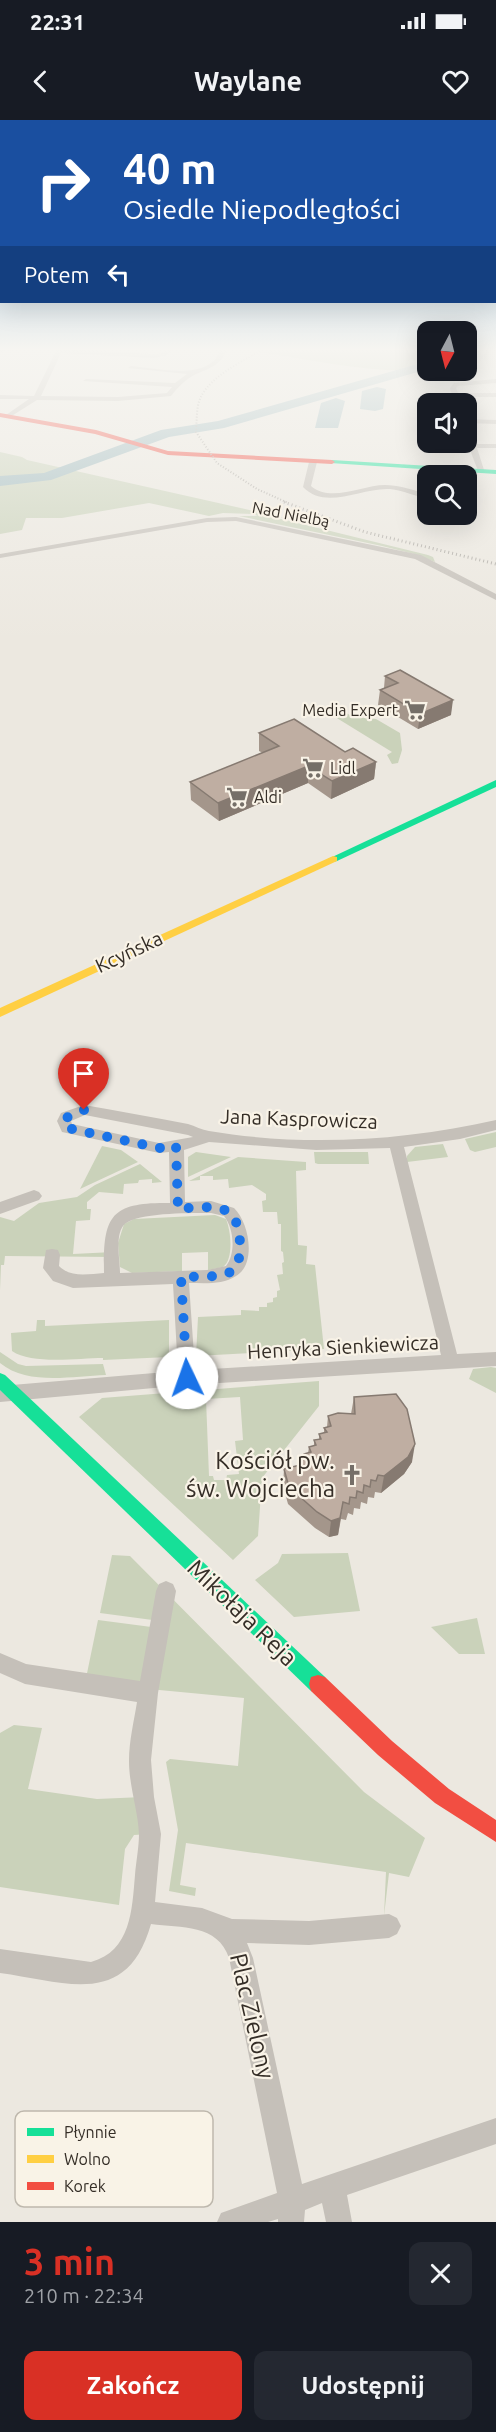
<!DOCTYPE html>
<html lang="pl">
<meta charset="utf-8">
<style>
:root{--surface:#171b24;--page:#242831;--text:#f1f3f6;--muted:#9ea1a6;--accent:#d93025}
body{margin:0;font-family:Ubuntu,sans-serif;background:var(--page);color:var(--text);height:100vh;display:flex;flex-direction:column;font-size:22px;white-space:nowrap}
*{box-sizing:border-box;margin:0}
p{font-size:20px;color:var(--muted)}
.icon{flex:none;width:33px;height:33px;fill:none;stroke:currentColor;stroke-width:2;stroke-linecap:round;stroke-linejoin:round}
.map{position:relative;height:2102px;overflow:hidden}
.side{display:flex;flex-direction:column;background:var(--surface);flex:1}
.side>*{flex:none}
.top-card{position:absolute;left:0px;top:0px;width:496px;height:183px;box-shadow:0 6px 24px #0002;background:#1a4fa0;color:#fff;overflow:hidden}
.needle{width:39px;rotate:187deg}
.fabs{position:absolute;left:417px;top:201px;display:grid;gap:12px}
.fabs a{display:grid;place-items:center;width:60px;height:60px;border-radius:12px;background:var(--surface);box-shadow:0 6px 24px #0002;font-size:30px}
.pin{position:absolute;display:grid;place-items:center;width:51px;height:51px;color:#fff;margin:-62px -26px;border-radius:50% 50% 50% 0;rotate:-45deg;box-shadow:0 0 6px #0007}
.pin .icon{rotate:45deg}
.me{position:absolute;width:66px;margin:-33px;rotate:357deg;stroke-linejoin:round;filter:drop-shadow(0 0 4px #0008)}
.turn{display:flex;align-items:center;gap:21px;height:126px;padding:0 24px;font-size:27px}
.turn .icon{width:78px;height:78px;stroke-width:2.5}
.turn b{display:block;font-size:42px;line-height:51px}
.then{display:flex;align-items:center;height:57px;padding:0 24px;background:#0003;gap:12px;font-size:22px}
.round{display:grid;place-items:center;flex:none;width:63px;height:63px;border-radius:12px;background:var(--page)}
.summary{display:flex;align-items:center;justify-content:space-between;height:102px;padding:0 24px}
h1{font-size:36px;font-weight:600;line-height:45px;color:var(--accent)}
.action{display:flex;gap:12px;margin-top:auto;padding:12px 24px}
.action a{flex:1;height:69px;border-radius:12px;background:var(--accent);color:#fff;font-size:24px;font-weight:600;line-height:69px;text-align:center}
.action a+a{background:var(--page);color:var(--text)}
.status{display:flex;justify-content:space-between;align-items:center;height:42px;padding:0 30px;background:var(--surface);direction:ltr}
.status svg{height:16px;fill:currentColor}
header{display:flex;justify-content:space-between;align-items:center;height:78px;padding:0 24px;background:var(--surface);font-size:27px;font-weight:600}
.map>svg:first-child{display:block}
.green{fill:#cad2ba;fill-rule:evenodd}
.water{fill:#9cb8bd}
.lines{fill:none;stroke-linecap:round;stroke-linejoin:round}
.river{fill:#9cb8bd;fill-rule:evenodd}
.street{fill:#c5c0b9;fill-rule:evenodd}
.fast{fill:#16e098;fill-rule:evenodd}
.slow{fill:#ffcf43;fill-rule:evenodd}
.jam{fill:#f24e42;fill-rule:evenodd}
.rail-far1{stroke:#ada9a3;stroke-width:2;stroke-dasharray:1 2;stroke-linecap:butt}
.rail{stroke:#ada9a3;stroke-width:3;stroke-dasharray:1 3;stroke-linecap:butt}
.wall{fill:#a4968b}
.shaded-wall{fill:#867a71}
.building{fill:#bfaea2;stroke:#867a71;stroke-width:1.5}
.route{stroke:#1a73e8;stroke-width:10;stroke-dasharray:0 18}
.labels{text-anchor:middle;stroke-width:4.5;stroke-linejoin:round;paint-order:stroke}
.far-street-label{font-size:16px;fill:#352e27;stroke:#f9f3e7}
.far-poi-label{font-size:16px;fill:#352e27;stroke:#f9f3e7;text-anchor:start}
.street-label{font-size:20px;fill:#352e27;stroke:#f9f3e7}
.near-poi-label{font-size:24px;fill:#352e27;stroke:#f9f3e7;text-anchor:end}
.near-street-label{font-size:24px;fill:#352e27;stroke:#f9f3e7}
.key{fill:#f9f3e7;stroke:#beb8ad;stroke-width:1.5}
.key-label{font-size:16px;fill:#352e27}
</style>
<div class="status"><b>22:31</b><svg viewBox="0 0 49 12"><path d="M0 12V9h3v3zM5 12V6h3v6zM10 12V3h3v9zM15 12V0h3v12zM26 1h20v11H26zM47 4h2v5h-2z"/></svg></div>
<header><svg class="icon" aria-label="back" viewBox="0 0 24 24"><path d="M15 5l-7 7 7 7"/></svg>Waylane<svg class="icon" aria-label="heart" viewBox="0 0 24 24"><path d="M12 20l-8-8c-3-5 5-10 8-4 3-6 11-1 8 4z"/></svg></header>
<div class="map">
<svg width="496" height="2102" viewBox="0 0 496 2102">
<rect width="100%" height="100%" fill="#ece8e0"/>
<g class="green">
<path d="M 276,227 L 427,227 L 427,249 C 379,255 314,240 265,233 Z"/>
<path d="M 0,332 L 22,337 L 27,340 L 294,400 L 249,391 L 428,435 L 433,437 L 435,442 L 414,434 L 382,426 L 239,396 L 258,396 L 253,394 L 223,393 L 209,396 L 149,383 L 62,398 L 26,398 L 22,410 L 0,414 Z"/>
<path d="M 338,588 L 353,597 L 376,599 L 400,613 L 402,630 L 398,643 L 392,644 L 387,635 L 392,632 L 327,592 Z"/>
<path d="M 496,1012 L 496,1027 L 475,1032 L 470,1030 L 465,1019 Z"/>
<path d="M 443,1024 L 448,1037 L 407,1042 L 407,1036 L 415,1027 Z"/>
<path d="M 102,1026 L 121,1030 L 138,1042 L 80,1069 Z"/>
<path d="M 196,1032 L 231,1037 L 188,1057 L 188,1037 Z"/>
<path d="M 314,1032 L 368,1032 L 369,1044 L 318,1044 L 315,1043 Z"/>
<path d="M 238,1037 L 306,1042 L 306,1050 L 296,1051 L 298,1125 L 307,1126 L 306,1144 L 315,1145 L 324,1229 L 196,1236 L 198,1197 L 241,1195 L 241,1190 L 259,1191 L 259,1187 L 267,1187 L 267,1183 L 273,1182 L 273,1178 L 277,1177 L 277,1171 L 280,1170 L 277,1155 L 283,1154 L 282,1143 L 284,1142 L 283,1132 L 281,1131 L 281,1104 L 278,1104 L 277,1092 L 263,1092 L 262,1081 L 266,1080 L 266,1074 L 252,1065 L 229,1068 L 228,1059 L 213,1060 L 213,1056 L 200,1056 L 200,1060 L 189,1061 Z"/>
<path d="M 140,1044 L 162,1062 L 152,1063 L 152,1059 L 139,1060 L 138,1063 L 124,1064 L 123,1074 L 99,1072 L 87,1082 L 87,1089 L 91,1089 L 90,1100 L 76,1101 L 73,1134 L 113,1132 L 113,1137 L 5,1136 L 4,1145 L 1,1145 L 0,1170 L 0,1097 L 14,1101 L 39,1083 L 77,1077 L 95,1065 Z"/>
<path d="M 215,1095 L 226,1099 C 231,1111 234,1139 223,1147 L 208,1150 L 208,1132 L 182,1133 L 182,1151 L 132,1153 L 120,1147 L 118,1123 L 124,1104 L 134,1099 Z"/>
<path d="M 37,1200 L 45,1200 L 45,1206 L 169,1200 L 169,1237 L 103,1240 L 103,1238 C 78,1238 32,1245 12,1231 L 11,1213 L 36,1211 Z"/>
<path d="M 0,1232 L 18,1244 L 26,1246 L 103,1244 L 106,1255 C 72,1256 28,1266 0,1243 Z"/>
<path d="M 491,1247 L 496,1248 L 496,1273 L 469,1259 L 473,1249 Z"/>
<path d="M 319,1261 L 319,1286 L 262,1358 L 258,1416 L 233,1440 L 79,1297 L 102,1278 ZM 240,1277 L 243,1320 L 235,1321 L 239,1354 L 227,1355 L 226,1360 L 214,1360 L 213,1356 L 209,1356 L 206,1279 Z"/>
<path d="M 348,1433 L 360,1491 L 294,1497 L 255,1460 L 278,1443 L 282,1434 Z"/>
<path d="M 112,1435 L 130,1436 L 364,1672 L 425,1718 L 409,1757 L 389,1753 L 384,1796 L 386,1752 L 186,1723 L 180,1765 L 196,1768 L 195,1776 L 169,1771 L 178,1710 L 166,1642 L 170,1639 L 238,1646 L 244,1578 L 85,1563 L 98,1500 L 159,1508 L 160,1501 L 100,1493 Z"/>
<path d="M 477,1498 L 485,1534 L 459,1534 L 431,1507 Z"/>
<path d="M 14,1605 L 42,1608 L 28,1669 L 97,1679 L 143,1677 L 150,1714 L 134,1715 L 125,1729 L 119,1785 L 0,1767 L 0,1613 Z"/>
</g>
<g class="water">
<path d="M 377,267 L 386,269 L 383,289 L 375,291 L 360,289 L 362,271 Z"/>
<path d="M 336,278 L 345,281 L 338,308 L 315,308 L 321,283 Z"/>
</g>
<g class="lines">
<g class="river">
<path d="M 488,227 L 486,230 L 466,236 L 466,228 Z"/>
<path d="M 428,241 L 428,249 L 224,308 L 169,317 L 51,360 L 0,366 L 0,356 L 44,353 L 161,310 L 218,301 Z"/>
</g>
<g class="street">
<path d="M 58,227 L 64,227 L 63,229 L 154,234 L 163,233 L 168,227 L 174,227 L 167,235 L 154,238 L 61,233 L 41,276 L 118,277 L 167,273 L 172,267 L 83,261 L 86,259 L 175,263 L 187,254 L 128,248 L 131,246 C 158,248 213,263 221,227 L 227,227 C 223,244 211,248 196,254 C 186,259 178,267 171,276 L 118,281 L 37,280 L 10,297 L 6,297 L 6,295 L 29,279 L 0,279 L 0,275 L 34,276 Z"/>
<path d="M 0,228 L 25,227 L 28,229 L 0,232 Z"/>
<path d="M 496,259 L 496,263 L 458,266 L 456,268 L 458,273 L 496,273 L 496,277 L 459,277 L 461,284 L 455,284 L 450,268 L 454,263 Z"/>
<path d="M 466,299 L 496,300 L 496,304 L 466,303 Z"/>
<path d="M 466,306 L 475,324 L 496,324 L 496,328 L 477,328 L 485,353 L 478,351 L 466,319 Z"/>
<path d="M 313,340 L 317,342 L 311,366 C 331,383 362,365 385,365 C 398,365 410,369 423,373 L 424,361 L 428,359 L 428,378 C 415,377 403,370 390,369 C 362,367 326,391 303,367 L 309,342 Z"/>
<path d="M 236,397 L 421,435 L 496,474 L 496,480 L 415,439 L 236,401 L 207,402 L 0,438 L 0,434 L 207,398 Z"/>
<path d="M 84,985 C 118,991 153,997 188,1004 C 195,1006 202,1010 209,1011 C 304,1027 404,1021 496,1000 L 496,1010 L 460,1019 L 404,1027 L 457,1234 L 496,1232 L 496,1246 L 187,1265 L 0,1282 L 0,1266 L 178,1251 L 173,1164 L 73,1168 L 53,1161 L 43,1148 L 46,1130 L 52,1129 L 58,1130 L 60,1135 L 59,1146 C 71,1158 88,1154 104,1153 C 103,1096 110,1082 170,1083 L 169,1032 L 159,1033 L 62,1012 L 57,1001 L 61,993 ZM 85,995 L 188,1015 L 193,1017 L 159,1023 L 72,1004 L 71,1001 ZM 209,1022 L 316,1030 L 390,1028 L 441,1235 L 195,1250 L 189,1163 C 204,1163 223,1165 236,1156 C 257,1144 249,1102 234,1088 L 211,1081 L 185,1082 L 184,1030 ZM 211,1093 L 224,1096 C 234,1108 236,1134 226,1146 L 207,1150 L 120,1153 C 120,1140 115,1117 123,1106 C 133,1092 193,1093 211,1093 Z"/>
<path d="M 34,1070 L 39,1072 L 42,1076 L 39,1080 L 0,1094 L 0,1082 Z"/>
<path d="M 166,1461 L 173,1464 L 176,1471 L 158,1573 L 151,1640 L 154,1677 L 161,1714 L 155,1782 L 202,1788 L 232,1799 L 309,1801 L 389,1794 L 397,1798 L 401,1806 L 397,1814 L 389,1818 L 309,1825 L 247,1823 L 253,1838 L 302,2064 L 496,1998 L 496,2024 L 347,2075 L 352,2102 L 326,2102 L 322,2083 L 305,2090 L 304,2102 L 278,2102 L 278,2099 L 268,2102 L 217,2102 L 221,2093 L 277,2073 L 229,1838 C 218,1804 181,1808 151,1804 C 127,1889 66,1862 0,1853 L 0,1829 L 91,1842 C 131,1831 132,1790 135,1755 C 136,1742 139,1727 139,1714 C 138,1690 129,1666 129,1641 C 129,1621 134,1601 137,1582 L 25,1564 L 0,1553 L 0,1533 L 26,1544 L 140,1561 L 156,1471 L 159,1464 Z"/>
</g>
<g class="fast">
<path d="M 332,340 L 496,350 L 496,354 L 330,343 Z"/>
<path d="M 496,660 L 496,667 L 337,741 L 333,742 L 328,739 Z"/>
<path d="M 0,1253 L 5,1255 L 325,1557 L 327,1564 L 325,1571 L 318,1573 L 311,1571 L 0,1270 Z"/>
</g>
<path class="slow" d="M 333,736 L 337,737 L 337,741 L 0,897 L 0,888 Z"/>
<g class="jam">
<path d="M 0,293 L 96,310 L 168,331 L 332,340 L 335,342 L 332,344 L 168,335 L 95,314 L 0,297 Z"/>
<path d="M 318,1555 L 325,1557 L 392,1621 L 449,1669 L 496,1700 L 496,1722 L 435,1683 L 378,1635 L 311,1571 L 309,1564 L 311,1557 Z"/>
</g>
<path class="rail-far1" d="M 268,227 C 248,238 209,256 200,279 C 196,288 197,302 196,312 L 217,343 L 257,369 L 288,383"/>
<path class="rail" d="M 284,382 L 365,412 L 496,444"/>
</g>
<g class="wall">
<path d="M 385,556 L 451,595 L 418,609 L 378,585 L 380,570 L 384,568 Z"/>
<path d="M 259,613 L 345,632 L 376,642 L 374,659 L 331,679 L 308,663 L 219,701 L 191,680 L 190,662 L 263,633 L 259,631 Z"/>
<path d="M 354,1277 L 412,1342 L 404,1354 L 381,1373 L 375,1372 L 374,1378 L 368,1377 L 367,1384 L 361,1382 L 360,1389 L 354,1388 L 353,1395 L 348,1393 L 346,1400 L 341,1399 L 338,1415 L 329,1417 L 315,1408 L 288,1384 L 283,1366 L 284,1349 L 298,1346 L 298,1341 L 303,1339 L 304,1334 L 308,1333 L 309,1327 L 314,1326 L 314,1320 L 319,1319 L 319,1314 L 324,1313 L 324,1308 L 327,1307 L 328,1296 L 351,1294 Z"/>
</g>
<g class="shaded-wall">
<path d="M 453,580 L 451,595 L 418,609 L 420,594 Z"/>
<path d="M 376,642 L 374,659 L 331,679 L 332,661 Z"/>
<path d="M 308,646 L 308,663 L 219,701 L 218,683 Z"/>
<path d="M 415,1324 L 412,1342 L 404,1354 L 381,1373 L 384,1356 Z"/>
<path d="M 343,1382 L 338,1415 L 329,1417 L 331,1401 Z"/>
</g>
<g class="building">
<path d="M 400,550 L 453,580 L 420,594 L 380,570 L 398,563 L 385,556 Z"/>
<path d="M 294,599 L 345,632 L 353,628 L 376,642 L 332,661 L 308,646 L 218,683 L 190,662 L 279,626 L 259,613 Z"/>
<path d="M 396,1274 L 407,1289 L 415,1324 L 408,1337 L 384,1356 L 378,1355 L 376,1361 L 371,1360 L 370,1367 L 364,1365 L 363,1373 L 357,1371 L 356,1378 L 350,1377 L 349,1384 L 343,1382 L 340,1398 L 331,1401 L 317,1392 L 289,1367 L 284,1349 L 300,1345 L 298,1341 L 305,1339 L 304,1334 L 311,1332 L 309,1327 L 316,1325 L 314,1320 L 321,1319 L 319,1314 L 327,1312 L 324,1308 L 331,1306 L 328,1296 L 338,1293 L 355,1294 L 354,1277 Z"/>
</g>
<linearGradient id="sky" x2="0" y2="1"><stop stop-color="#89b6d7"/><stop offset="0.44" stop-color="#f6f5f1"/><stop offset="1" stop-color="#f6f5f1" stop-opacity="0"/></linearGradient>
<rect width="496" height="521" fill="url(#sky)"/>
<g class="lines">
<path class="route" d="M 84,990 L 66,998 L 64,1001 L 67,1008 L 159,1028 L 176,1026 L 178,1089 C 193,1088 215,1084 229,1092 C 241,1099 245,1143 232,1151 C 219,1159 195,1156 181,1157 L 187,1258"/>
</g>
<defs>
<symbol id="supermarket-bare" viewBox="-9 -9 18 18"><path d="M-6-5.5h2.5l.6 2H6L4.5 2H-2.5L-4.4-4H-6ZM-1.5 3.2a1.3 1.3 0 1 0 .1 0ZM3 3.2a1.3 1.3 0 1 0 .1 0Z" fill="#756f68" stroke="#f9f3e7" stroke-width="2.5" paint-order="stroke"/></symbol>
<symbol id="church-bare" viewBox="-9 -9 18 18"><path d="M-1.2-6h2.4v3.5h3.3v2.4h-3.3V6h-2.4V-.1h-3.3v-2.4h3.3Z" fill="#756f68" stroke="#f9f3e7" stroke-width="2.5" paint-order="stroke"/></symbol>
</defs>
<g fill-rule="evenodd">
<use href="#supermarket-bare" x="400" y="575" width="30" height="30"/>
<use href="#supermarket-bare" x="298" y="633" width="30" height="30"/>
<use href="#supermarket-bare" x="222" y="662" width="30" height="30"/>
<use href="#church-bare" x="337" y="1340" width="30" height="30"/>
</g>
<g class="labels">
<g class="far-street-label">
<text transform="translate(291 394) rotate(11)" y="6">Nad Nielbą</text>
</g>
<g class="far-poi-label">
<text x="398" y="596" text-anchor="end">Media Expert</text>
<text x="330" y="654">Lidl</text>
<text x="254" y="683">Aldi</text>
</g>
<g class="street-label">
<text transform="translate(129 832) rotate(-25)" y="7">Kcyńska</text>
<text transform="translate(299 999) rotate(2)" y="7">Jana Kasprowicza</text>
<text transform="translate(343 1227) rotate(-3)" y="7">Henryka Sienkiewicza</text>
</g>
<g class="near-poi-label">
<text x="335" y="1349">Kościół pw.<tspan x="335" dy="28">św. Wojciecha</tspan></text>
</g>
<g class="near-street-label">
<text transform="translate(242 1493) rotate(44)" y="8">Mikołaja Reja</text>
<text transform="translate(252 1896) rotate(77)" y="8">Plac Zielony</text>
</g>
</g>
<rect x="15" y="1991" width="198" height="96" rx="9" class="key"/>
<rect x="27" y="2008" width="27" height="8" fill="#16e098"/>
<rect x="27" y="2035" width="27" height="8" fill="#ffcf43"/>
<rect x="27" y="2062" width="27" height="8" fill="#f24e42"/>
<g class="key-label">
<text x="64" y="2018">Płynnie</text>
<text x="64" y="2045">Wolno</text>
<text x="64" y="2072">Korek</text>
</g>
</svg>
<div class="fabs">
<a><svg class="needle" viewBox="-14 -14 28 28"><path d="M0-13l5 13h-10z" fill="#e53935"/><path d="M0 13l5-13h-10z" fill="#9ea1a6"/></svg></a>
<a><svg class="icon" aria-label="sound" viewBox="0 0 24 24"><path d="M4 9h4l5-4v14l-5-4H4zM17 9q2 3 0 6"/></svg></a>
<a><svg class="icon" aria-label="search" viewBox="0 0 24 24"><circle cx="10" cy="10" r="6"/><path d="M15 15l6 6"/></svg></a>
</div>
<div class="pin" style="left:84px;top:990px;background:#d93025"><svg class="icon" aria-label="arrive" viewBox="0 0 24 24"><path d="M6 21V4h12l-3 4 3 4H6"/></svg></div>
<svg class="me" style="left:187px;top:1258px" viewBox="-20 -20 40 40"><circle r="19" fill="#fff"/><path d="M0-13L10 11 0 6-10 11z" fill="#1a73e8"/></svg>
<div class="top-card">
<div class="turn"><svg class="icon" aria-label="right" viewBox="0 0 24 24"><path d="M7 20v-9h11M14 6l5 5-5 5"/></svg><div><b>40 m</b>Osiedle Niepodległości</div></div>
<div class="then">Potem<svg class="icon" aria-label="left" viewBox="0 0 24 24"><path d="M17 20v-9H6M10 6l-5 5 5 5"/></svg></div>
</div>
</div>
<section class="side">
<div class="summary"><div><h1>3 min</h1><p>210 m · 22:34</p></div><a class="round"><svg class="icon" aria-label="close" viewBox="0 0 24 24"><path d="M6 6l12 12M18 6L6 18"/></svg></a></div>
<div class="action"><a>Zakończ</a><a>Udostępnij</a></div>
</section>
